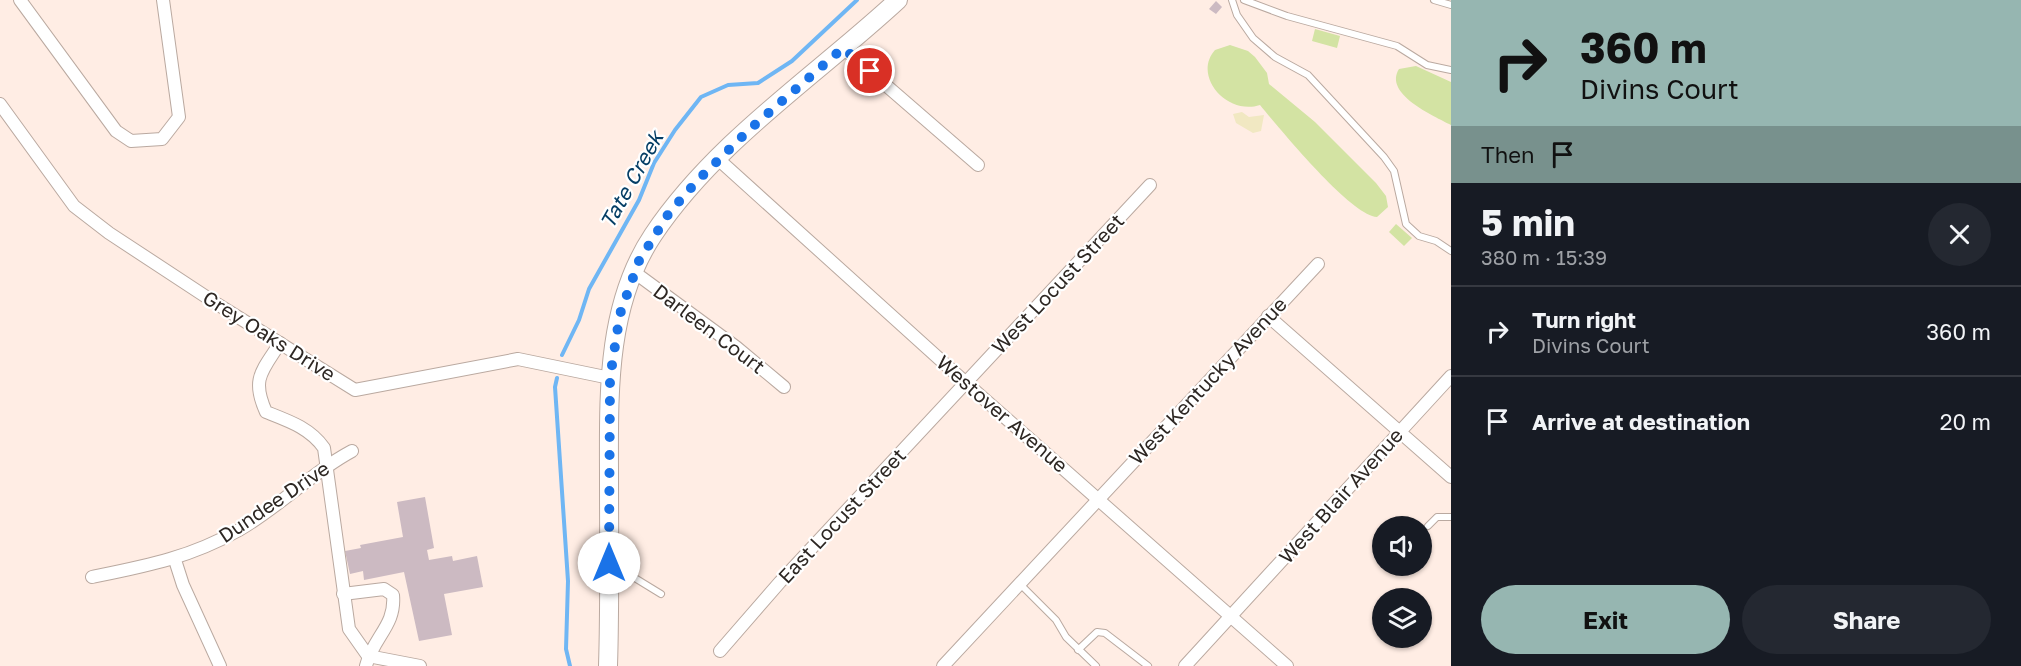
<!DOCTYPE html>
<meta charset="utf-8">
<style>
:root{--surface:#171b24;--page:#242831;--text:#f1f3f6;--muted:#9ea1a6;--line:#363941;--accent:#96b6b1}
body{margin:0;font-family:"Golos Text",sans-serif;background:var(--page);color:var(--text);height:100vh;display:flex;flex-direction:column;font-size:22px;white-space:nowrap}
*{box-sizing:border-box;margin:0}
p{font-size:20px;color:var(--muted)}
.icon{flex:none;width:33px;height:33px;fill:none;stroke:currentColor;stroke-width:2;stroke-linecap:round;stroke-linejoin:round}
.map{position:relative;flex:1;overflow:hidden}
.drawer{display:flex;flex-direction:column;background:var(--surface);width:570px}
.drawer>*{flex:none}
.hud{background:#96b6b1;color:#111;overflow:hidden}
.buttons{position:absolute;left:1372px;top:516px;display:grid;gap:12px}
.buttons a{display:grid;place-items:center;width:60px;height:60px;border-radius:50%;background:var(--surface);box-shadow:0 2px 4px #0004;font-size:30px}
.pin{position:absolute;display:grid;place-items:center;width:51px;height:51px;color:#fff;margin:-26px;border:3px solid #fff;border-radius:50%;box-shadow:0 2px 6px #0007}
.me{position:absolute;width:66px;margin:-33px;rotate:0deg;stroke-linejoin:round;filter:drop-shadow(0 0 4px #0008)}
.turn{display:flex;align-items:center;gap:21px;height:126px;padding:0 30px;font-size:27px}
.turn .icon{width:78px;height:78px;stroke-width:2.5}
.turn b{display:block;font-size:42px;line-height:51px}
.then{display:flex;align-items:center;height:57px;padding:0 30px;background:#0003;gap:12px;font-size:22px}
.round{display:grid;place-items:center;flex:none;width:63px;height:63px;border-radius:32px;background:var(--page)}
.headline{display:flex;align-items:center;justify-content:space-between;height:102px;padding:0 30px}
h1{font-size:36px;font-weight:700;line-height:45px}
.button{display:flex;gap:12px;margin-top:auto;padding:12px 30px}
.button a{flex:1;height:69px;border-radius:36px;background:var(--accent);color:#111;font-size:24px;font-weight:700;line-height:69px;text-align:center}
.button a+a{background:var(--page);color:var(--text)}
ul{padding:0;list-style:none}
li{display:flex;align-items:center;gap:18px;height:90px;padding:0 30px;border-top:2px solid var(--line)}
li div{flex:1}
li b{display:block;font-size:22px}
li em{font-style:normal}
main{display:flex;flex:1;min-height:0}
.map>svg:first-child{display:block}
.green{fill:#d3e3a3}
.sand{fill:#f1e8c2}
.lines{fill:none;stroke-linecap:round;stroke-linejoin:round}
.stream{stroke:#6fb6f4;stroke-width:4}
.building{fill:#ccbac2}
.lane-casing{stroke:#baa9a0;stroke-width:8}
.street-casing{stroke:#baa9a0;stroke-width:14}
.secondary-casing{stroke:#baa9a0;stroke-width:20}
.lane{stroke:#fff;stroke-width:6}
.street{stroke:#fff;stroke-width:12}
.secondary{stroke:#fff;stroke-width:18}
.route{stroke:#1a73e8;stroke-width:10;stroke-dasharray:0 18}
.labels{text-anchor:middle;stroke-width:4.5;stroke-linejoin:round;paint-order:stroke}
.street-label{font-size:20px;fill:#2d2723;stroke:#fff}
.water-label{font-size:21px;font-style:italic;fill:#053e65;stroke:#fff}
</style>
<main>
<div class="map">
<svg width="1451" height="666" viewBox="0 0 1451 666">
<rect width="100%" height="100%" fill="#ffede4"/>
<g class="green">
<path d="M 1315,29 L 1340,36 L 1337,48 L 1312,41 Z"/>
<path d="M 1230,45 L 1248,51 L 1255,57 L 1267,73 L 1269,84 L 1315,122 L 1376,183 L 1386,196 L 1388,207 L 1377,217 C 1351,216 1279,128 1260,105 C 1227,116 1192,76 1215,50 Z"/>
<path d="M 1416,66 L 1451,82 L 1451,125 C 1434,116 1383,94 1399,69 Z"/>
<path d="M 1396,224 L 1412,238 L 1404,246 L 1389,232 Z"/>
</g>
<path class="sand" d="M 1242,112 L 1249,117 L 1264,115 L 1261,131 L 1253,133 L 1236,123 L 1233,114 Z"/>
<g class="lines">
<g class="stream">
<path d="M 562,355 L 579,320 L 589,289 L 639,200 L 654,163 L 675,130 L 701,97 L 728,85 L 758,83 L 792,61 L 857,0"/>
<path d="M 557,378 L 555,387 L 568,581 L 566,649 L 570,666"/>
</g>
</g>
<g class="building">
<path d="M 1216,1 L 1222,7 L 1216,14 L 1209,9 Z"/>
<path d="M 425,497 L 434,548 L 427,550 L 429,560 L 452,556 L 453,561 L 477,556 L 483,587 L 444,594 L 452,635 L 419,641 L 404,572 L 364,580 L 363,571 L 350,574 L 345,551 L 361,548 L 360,545 L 403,537 L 397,502 Z"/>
</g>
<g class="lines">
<defs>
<g id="lane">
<path d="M 1232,0 L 1237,15 L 1253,38 L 1275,57 L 1308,75 L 1384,157 L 1394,171 L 1406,224 L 1419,236 L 1436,241 L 1451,251"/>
<path d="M 1244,0 L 1287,16 L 1397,46 L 1427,65 L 1451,70"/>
<path d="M 1434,0 L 1451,5"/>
<path d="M 1428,526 L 1437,517 L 1451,517"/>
<path d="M 612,564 L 661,594"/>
<path d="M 1020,584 L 1056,620 L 1066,637 L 1096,666"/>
<path d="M 1078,650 L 1097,632 L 1105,633 L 1148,666"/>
</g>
<g id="street">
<path d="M 20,0 L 116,131 L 131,141 L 162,139 L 179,117 L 163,0"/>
<path d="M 843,48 L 978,165"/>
<path d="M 0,104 L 74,206 L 109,233 L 217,304 L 355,390 L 518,359 L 610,378"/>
<path d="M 718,159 L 966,383 L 1287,666"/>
<path d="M 634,272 L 736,347 L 784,387"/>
<path d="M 1268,316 L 1451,477"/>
<path d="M 280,343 C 262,371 251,379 266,412 C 289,421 310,428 324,448 L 349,629 L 368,656 L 420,666"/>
<path d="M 175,560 L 183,585 L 220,666"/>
<path d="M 92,577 C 146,566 189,558 239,530 C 279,507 311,473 352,451"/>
<path d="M 343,594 L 384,589 L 393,595 C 396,626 373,637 366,666"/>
<path d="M 720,651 L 780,582 L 1150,185"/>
<path d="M 943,666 L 1318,264"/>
<path d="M 1185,666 L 1451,376"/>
</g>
<path id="secondary" d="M 608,666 C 610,604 609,542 609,480 C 609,398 605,307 653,235 C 716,141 816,76 898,0"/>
</defs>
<use href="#lane" class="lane-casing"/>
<use href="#street" class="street-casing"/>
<use href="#secondary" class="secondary-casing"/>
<use href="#lane" class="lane"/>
<use href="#street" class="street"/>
<use href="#secondary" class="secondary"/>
</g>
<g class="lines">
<path class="route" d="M 609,563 L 610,378 L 620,314 L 639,261 L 669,213 L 697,181 L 750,129 L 843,48 L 870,71"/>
</g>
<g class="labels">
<g class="street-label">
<text transform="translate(1058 284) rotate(-47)" y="7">West Locust Street</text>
<text transform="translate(709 329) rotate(37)" y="7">Darleen Court</text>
<text transform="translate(269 336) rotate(32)" y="7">Grey Oaks Drive</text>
<text transform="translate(1208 381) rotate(-47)" y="7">West Kentucky Avenue</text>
<text transform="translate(1002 414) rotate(41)" y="7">Westover Avenue</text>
<text transform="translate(1341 496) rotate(-48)" y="7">West Blair Avenue</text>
<text transform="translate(274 502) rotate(-34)" y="7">Dundee Drive</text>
<text transform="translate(842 516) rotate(-47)" y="7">East Locust Street</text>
</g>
<g class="water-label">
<text transform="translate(632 180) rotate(-61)" y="7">Tate Creek</text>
</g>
</g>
</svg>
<div class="buttons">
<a><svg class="icon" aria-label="sound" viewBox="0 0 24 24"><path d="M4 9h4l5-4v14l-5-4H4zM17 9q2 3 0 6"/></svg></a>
<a><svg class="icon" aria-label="layers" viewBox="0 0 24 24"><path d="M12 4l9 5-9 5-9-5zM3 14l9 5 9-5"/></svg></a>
</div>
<div class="pin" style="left:870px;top:71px;background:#d93025"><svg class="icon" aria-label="arrive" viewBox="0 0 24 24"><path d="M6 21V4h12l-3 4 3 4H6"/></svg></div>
<svg class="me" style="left:609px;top:563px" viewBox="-20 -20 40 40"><circle r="19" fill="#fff"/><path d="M0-13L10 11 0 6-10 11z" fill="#1a73e8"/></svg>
</div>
<section class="drawer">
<div class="hud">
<div class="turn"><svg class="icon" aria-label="right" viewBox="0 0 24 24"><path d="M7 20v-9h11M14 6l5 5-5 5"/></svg><div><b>360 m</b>Divins Court</div></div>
<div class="then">Then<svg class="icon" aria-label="arrive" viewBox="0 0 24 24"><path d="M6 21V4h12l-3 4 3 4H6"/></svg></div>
</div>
<div class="headline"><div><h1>5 min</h1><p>380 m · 15:39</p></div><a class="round"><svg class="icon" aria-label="close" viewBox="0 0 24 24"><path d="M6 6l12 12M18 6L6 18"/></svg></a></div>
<ul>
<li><svg class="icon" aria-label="right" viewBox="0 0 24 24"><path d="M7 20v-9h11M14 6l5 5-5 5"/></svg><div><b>Turn right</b><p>Divins Court</p></div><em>360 m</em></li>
<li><svg class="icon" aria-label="arrive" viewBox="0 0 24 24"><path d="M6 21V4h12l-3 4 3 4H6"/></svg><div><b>Arrive at destination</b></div><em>20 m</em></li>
</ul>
<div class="button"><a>Exit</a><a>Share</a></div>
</section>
</main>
